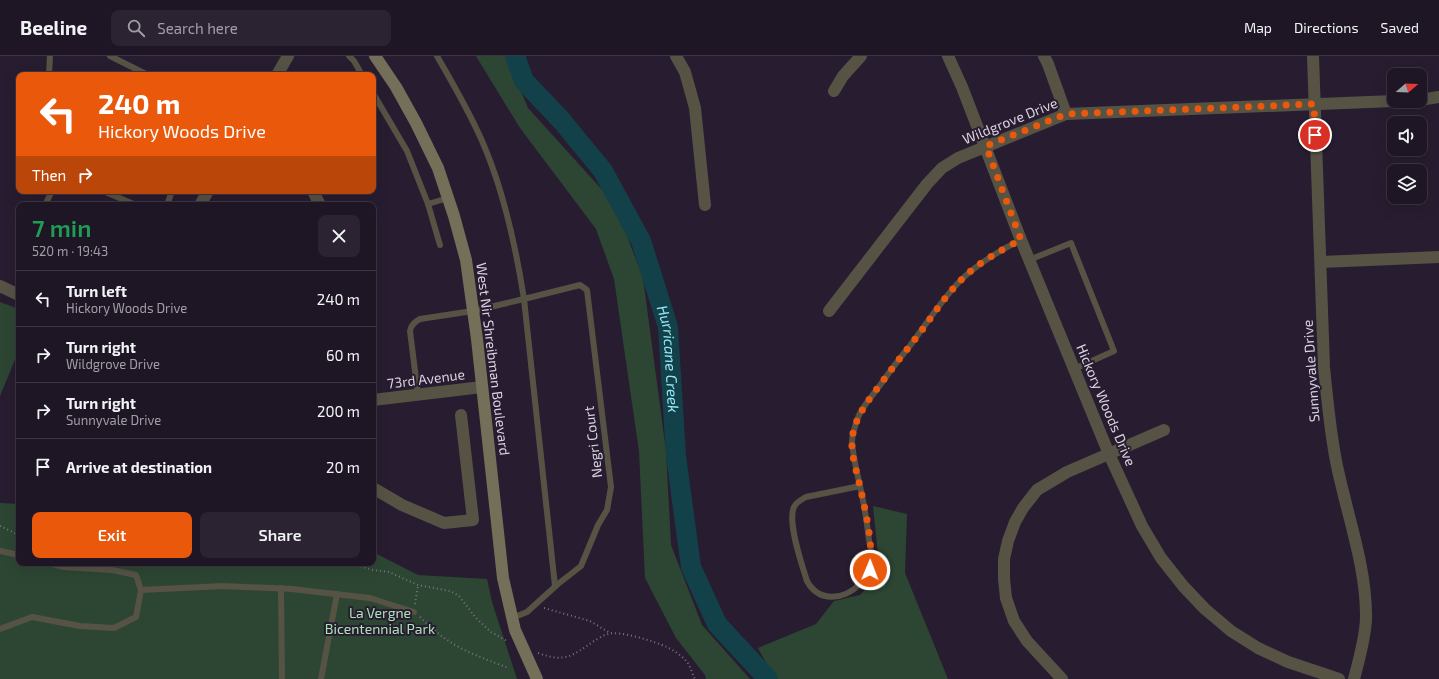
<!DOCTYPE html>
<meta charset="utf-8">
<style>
:root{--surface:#1e1624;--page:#2b2331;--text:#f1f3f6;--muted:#a19fa6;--line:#3c3541;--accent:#ea580c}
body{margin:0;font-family:"Exo 2",sans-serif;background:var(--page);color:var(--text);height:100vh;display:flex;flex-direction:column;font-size:15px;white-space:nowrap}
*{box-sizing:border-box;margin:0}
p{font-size:13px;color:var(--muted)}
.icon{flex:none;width:22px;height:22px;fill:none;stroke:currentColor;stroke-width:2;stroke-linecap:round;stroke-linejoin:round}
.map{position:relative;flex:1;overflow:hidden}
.drawer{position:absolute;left:16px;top:146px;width:360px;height:364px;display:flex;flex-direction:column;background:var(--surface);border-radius:8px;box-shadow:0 4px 16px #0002,0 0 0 1px var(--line)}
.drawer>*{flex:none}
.top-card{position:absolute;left:16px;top:16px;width:360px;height:122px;border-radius:8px;box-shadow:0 4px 16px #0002,0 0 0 1px var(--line);background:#ea580c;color:#fff;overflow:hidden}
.needle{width:26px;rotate:71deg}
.tools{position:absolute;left:1387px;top:12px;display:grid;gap:8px}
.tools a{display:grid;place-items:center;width:40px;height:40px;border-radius:8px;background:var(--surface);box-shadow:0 4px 16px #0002,0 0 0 1px var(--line);font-size:20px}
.pin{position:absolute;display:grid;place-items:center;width:34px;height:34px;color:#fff;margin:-17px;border:2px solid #fff;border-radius:50%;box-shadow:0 1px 4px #0007}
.me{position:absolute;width:44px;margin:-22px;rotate:1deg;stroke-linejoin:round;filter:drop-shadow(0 0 3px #0008)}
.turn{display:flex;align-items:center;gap:14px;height:84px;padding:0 16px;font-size:18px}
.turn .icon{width:52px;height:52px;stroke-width:2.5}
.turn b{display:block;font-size:28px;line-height:34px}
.then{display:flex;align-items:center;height:38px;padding:0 16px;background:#0003;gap:8px;font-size:15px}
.round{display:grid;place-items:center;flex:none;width:42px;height:42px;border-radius:8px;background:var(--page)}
.head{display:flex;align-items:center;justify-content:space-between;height:68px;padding:0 16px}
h1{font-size:24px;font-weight:600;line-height:30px;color:#1e9e55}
.primary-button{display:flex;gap:8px;margin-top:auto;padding:8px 16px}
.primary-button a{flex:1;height:46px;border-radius:8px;background:var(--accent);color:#fff;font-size:16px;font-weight:600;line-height:46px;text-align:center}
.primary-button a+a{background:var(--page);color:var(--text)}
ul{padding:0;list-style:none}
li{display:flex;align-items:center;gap:12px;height:56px;padding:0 16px;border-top:1px solid var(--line)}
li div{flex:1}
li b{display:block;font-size:15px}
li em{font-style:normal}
header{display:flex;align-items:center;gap:24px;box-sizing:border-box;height:56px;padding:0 20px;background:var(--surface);border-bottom:1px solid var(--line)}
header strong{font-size:19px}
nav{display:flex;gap:22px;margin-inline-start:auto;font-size:14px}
.search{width:280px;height:36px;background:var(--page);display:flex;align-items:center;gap:10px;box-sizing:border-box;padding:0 14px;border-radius:8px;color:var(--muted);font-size:15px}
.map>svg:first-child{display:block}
.green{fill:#2d4633}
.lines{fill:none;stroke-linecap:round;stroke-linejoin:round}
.river{stroke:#124149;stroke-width:20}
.path{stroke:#7b7282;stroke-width:2;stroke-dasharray:1 3;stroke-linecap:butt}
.lane{stroke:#565345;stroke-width:6}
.street{stroke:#565345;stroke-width:12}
.secondary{stroke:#736f58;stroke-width:12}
.route{stroke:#ea580c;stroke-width:7;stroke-dasharray:0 12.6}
.labels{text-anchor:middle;stroke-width:4;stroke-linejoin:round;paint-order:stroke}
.street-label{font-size:14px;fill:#dad3e1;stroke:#281d30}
.park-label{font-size:14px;fill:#abe2b7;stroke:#281d30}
.water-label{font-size:15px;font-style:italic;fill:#97e7f7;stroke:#281d30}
</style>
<header>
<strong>Beeline</strong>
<div class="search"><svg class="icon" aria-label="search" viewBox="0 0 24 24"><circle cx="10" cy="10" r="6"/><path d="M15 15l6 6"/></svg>Search here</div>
<nav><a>Map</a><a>Directions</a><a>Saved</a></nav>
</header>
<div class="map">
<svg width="1439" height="623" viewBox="0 0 1439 623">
<rect width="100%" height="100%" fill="#281d30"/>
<g class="green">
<path d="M 476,0 L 506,0 L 528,52 L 615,148 L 643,222 L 666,395 L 671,489 L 702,569 L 750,623 L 706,623 L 705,619 L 676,582 L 645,522 L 639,395 L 614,223 L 596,173 L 520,72 Z"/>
<path d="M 0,246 L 19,253 L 19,294 L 0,340 Z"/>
<path d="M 0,447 L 19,448 L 19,507 L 373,507 L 373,496 L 418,519 L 487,523 L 492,546 L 517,623 L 0,623 Z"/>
<path d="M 873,450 L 907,458 L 905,517 L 948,623 L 775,623 L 758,592 L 816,568 L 834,545 L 860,539 L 880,518 Z"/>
</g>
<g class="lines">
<path class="river" id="s1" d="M 515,0 L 524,25 L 562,65 L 603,115 L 641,185 L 668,271 L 676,400 L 691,511 L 717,568 L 768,623"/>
<g class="path">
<path d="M 0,470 L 19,479"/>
<path d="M 349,507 L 373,514 L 389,516 L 418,529 L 450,535 L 459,540 L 476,562 L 491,576 L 507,585"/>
<path d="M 415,548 L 418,529"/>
<path d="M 544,552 L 590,565 L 610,577"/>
<path d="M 420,561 C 430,571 440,580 452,587 C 469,598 489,604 508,612"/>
<path d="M 538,597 C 565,607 572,600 594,585 C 598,583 603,579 608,578 C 619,574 656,586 667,591 C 675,595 682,600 687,606 C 691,611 692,618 695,623"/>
</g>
<g class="lane">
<path d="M 110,0 L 148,19"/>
<path d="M 349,0 L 354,5 L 362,19"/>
<path d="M 49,19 L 50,0"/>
<path d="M 373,37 L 407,95 L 428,148 L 448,142"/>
<path d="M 103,135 L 136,149"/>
<path d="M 428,148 L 440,189"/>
<path d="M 45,149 L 52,135"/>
<path d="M 167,149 L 172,135"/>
<path d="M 1029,204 L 1071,187 L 1114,295 L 1074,313"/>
<path d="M 418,339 L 410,275 C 411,269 414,266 420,263 L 473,255 L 524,243 C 516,192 505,140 485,92 C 472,60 454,30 437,0"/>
<path d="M 860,430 L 806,441 C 801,444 796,446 794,451 C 787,466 802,509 807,525 C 819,547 844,544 860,528 C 865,524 869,520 870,514 C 873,504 871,494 869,484 C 867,466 864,448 860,430 C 857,416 853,401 852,386 C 852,377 856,367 859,359 C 864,349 871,341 878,332 C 888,318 898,304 909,291 C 926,269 941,244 961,224 C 976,209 1002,193 1021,184"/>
<path d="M 0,495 L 19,499"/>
<path d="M 281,532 L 282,623"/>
<path d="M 141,534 L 223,530 L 292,533 L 370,542 L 414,556"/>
<path d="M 512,562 L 527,556 L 558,528 L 581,510 L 598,469 L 607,454 L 611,431 L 587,234 L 580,229 L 524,243 L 555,530"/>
<path d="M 0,573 L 32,561 L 80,570 L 114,572 L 136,561 L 141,534 L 136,519 L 112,514 L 64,511 L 48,507"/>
<path d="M 321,623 L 337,538"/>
</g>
<g class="street">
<path d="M 676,0 L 685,16 L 695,52 L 705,149"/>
<path d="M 948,0 L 962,31 L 1021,184 L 1109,398 L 1142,470 L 1161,502 L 1184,531 L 1205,553 L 1231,575 L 1258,592 L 1288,606 L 1339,623"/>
<path d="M 1044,0 L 1048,8 L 1066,58"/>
<path d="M 1313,0 L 1324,311 C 1327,342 1330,374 1336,405 C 1346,456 1367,511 1366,563 C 1365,584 1359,603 1354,623"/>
<path d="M 277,19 L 288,0"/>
<path d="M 834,35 L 843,20 L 861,0"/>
<path d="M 1420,44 L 1439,41"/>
<path d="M 313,135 L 320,149"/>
<path d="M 200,149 L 208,135"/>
<path d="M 1321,206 L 1439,201"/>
<path d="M 0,230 L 19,239"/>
<path d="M 829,255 L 927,128 L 942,112 L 958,102 L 1066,58 L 1394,45"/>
<path d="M 373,344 L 482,331"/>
<path d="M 373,432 L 402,449 L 444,467 L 473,464 L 461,359"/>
<path d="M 1062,623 L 1027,585 L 1014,565 L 1006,542 L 1004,523 L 1004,503 L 1008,485 L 1015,466 L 1023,452 L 1037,434 L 1067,416 L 1164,374"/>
</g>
<path class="secondary" d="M 375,0 L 396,31 L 416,67 L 438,112 L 454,160 L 466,204 L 477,283 L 503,522 L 515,574 L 537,623"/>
</g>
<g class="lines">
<path class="route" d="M 870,514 C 874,488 864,448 858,422 C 855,410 851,396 852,383 C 855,359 871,341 885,322 C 896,307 908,292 920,277 C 933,259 945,240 961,224 C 975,209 1002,193 1021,184 L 986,90 L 1066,58 L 1314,48 L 1315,79"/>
</g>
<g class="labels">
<g class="street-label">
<text transform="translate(1010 65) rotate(-22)" y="5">Wildgrove Drive</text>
<text transform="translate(493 303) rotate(83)" y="5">West Nir Shreibman Boulevard</text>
<text transform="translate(1311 315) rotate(-94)" y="5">Sunnyvale Drive</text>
<text transform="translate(426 323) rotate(-7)" y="5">73rd Avenue</text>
<text transform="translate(1106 349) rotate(67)" y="5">Hickory Woods Drive</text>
<text transform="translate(593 386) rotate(-97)" y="5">Negri Court</text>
</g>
<g class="park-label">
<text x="380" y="562">La Vergne<tspan x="380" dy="16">Bicentennial Park</tspan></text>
</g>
<g class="water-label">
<text dy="5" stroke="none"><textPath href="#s1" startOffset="348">Hurricane Creek</textPath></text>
</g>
</g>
</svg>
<div class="tools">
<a><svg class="needle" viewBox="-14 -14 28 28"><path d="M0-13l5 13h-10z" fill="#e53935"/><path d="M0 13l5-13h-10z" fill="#a19fa6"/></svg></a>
<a><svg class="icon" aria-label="sound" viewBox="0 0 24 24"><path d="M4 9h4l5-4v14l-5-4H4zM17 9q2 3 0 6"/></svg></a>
<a><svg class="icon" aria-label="layers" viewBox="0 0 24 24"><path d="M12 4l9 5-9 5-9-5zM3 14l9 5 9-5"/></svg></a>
</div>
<div class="pin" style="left:1315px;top:79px;background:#d93025"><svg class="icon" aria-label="arrive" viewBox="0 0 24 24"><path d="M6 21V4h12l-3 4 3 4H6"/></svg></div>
<svg class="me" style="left:870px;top:514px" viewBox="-20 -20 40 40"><circle r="17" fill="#ea580c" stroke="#fff" stroke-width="3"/><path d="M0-11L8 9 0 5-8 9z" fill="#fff"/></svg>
<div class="top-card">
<div class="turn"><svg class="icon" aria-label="left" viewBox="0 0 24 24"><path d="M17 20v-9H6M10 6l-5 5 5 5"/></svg><div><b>240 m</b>Hickory Woods Drive</div></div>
<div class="then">Then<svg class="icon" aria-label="right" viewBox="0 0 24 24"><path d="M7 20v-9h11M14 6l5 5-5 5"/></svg></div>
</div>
<section class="drawer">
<div class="head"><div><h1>7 min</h1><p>520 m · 19:43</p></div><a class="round"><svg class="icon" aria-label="close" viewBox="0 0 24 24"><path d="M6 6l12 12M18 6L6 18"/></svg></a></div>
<ul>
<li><svg class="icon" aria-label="left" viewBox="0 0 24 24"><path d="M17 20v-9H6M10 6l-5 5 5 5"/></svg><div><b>Turn left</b><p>Hickory Woods Drive</p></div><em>240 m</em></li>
<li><svg class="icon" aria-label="right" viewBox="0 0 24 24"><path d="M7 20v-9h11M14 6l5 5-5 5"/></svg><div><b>Turn right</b><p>Wildgrove Drive</p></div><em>60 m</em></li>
<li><svg class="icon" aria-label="right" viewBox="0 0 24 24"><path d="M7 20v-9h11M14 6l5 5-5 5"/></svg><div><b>Turn right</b><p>Sunnyvale Drive</p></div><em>200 m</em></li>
<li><svg class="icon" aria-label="arrive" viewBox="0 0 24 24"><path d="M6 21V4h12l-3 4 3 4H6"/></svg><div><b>Arrive at destination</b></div><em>20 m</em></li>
</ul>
<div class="primary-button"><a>Exit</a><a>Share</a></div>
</section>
</div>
